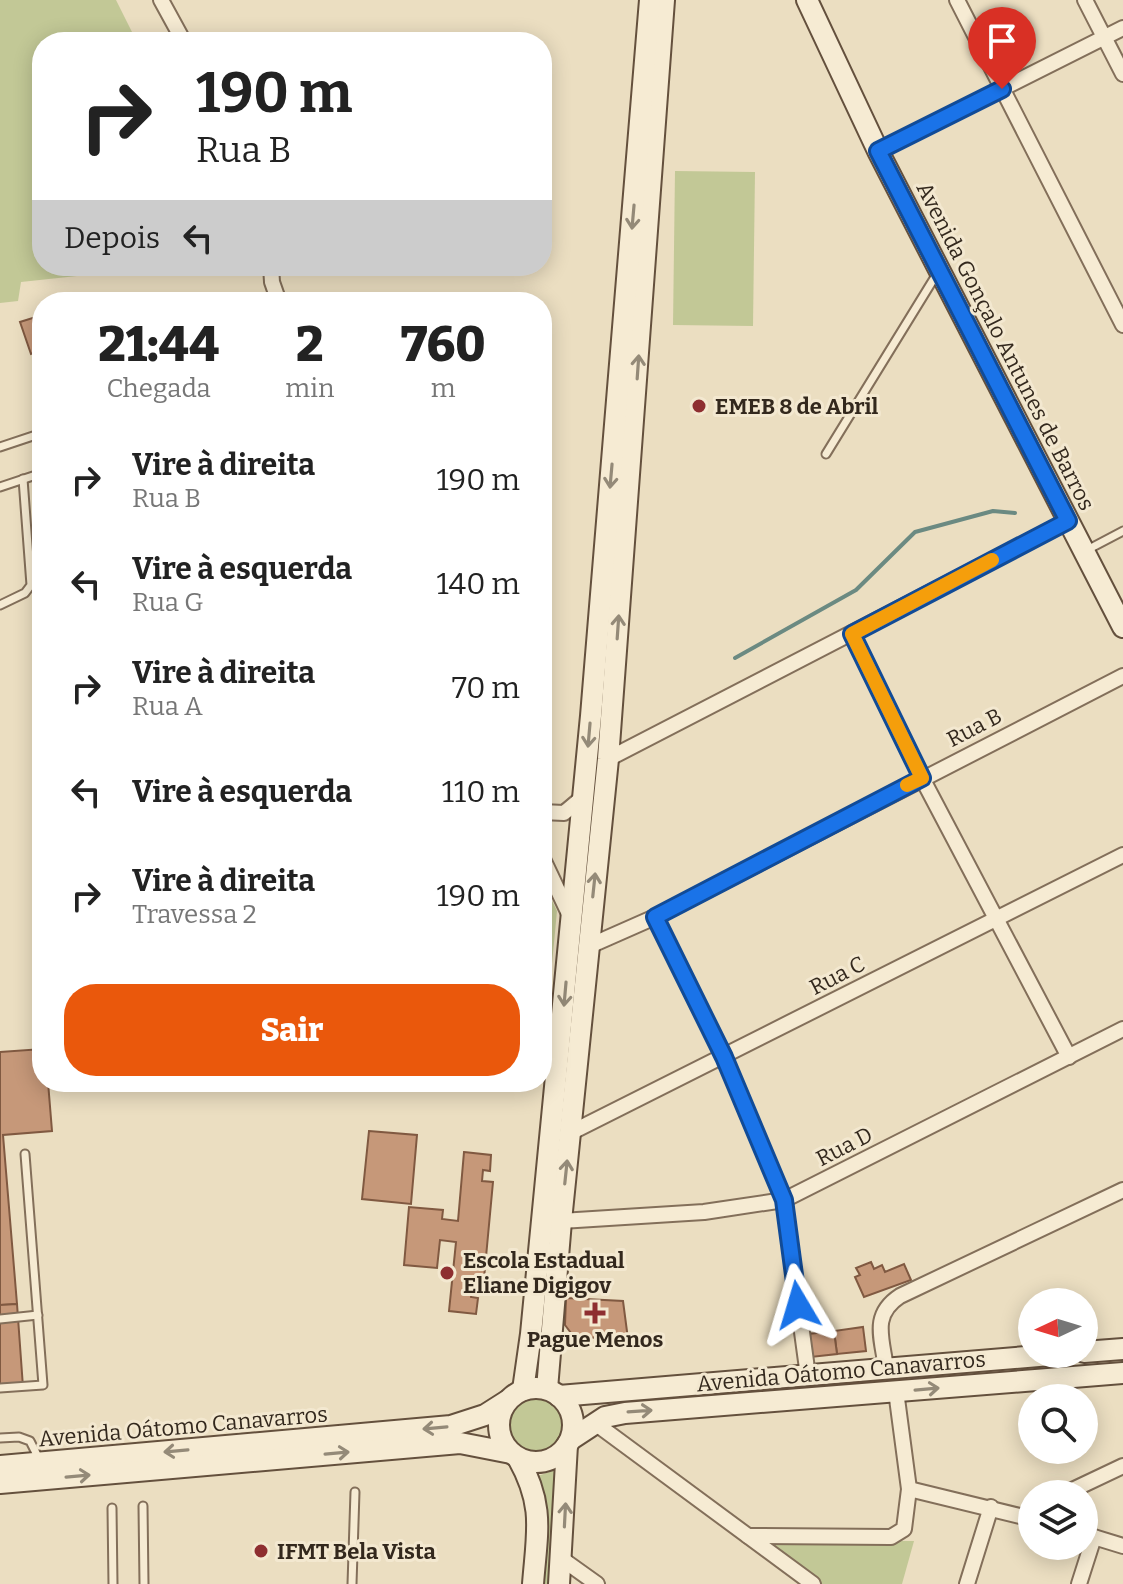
<!DOCTYPE html>
<html lang="pt">
<meta charset="utf-8">
<style>
:root{--surface:#fff;--page:#f2f2f2;--text:#222;--muted:#767676;--accent:#ea580c}
body{margin:0;font-family:Bitter,serif;background:var(--page);color:var(--text);height:100vh;display:flex;flex-direction:column;font-size:30px;white-space:nowrap}
*{box-sizing:border-box;margin:0}
p{font-size:26px;color:var(--muted)}
.icon{flex:none;width:44px;height:44px;fill:none;stroke:currentColor;stroke-width:2;stroke-linecap:round;stroke-linejoin:round}
.map{position:relative;flex:1;overflow:hidden}
.details{position:absolute;left:32px;top:292px;width:520px;height:800px;display:flex;flex-direction:column;background:var(--surface);border-radius:32px;box-shadow:0 4px 20px #0003}
.details>*{flex:none}
.hud{position:absolute;left:32px;top:32px;width:520px;height:244px;border-radius:32px;box-shadow:0 4px 20px #0003;background:#fff;color:var(--text);overflow:hidden}
.needle{width:52px;rotate:266deg}
.tools{position:absolute;left:1018px;top:1288px;display:grid;gap:16px}
.tools a{display:grid;place-items:center;width:80px;height:80px;border-radius:50%;background:var(--surface);box-shadow:0 4px 20px #0003;font-size:40px}
.pin{position:absolute;display:grid;place-items:center;width:68px;height:68px;color:#fff;margin:-82px -34px;border-radius:50% 50% 50% 0;rotate:-45deg;box-shadow:0 0 8px #0007}
.pin .icon{rotate:45deg}
.me{position:absolute;width:88px;margin:-44px;rotate:353deg;stroke-linejoin:round;filter:drop-shadow(0 0 6px #0008)}
.turn{display:flex;align-items:center;gap:28px;height:168px;padding:0 32px;font-size:36px}
.turn .icon{width:104px;height:104px;stroke-width:2.5}
.turn b{display:block;font-size:56px;line-height:68px}
.then{display:flex;align-items:center;height:76px;padding:0 32px;background:#0003;gap:16px;font-size:30px}
.eta{display:flex;justify-content:space-evenly;align-items:center;height:136px;text-align:center}
.eta b{font-size:48px;font-weight:800;line-height:56px}
.cta{display:flex;gap:16px;margin-top:auto;padding:16px 32px}
.cta a{flex:1;height:92px;border-radius:32px;background:var(--accent);color:#fff;font-size:32px;font-weight:800;line-height:92px;text-align:center}
ul{padding:0;list-style:none}
li{display:flex;align-items:center;gap:24px;height:104px;padding:0 32px}
li div{flex:1}
li b{display:block;font-size:30px}
li em{font-style:normal}
.map>svg:first-child{display:block}
.green{fill:#c2c896}
.lines{fill:none;stroke-linecap:round;stroke-linejoin:round}
.stream{stroke:#6b8a82;stroke-width:4}
.building{fill:#c69879;stroke:#805941;stroke-width:2}
.lane-casing{stroke:#836f5a;stroke-width:11}
.street-casing{stroke:#836f5a;stroke-width:18}
.secondary-casing{stroke:#64503d;stroke-width:24}
.lane{stroke:#f6ebd3;stroke-width:7}
.street{stroke:#f6ebd3;stroke-width:14}
.secondary{stroke:#f6ebd3;stroke-width:20}
.oneway{stroke:#948a78}
.route-casing{stroke:#114b97;stroke-width:20}
.route{stroke:#1a73e8;stroke-width:14}
.slow{stroke:#f59e0b;stroke-width:14}
.poi-dot{fill:#8e2e30;stroke:#f3e8d0;stroke-width:3}
.labels{text-anchor:middle;stroke-width:6;stroke-linejoin:round;paint-order:stroke}
.street-label{font-size:22px;fill:#33281d;stroke:#f3e8d0}
.poi-label{font-size:22px;font-weight:bold;fill:#33281d;stroke:#f3e8d0;text-anchor:start}
</style>
<div class="map">
<svg width="1123" height="1584" viewBox="0 0 1123 1584">
<rect width="100%" height="100%" fill="#ebdec1"/>
<g class="green">
<path d="M 0,0 L 116,0 L 137,42 L 42,42 L 42,266 L 170,266 L 21,282 L 18,301 L 0,303 Z"/>
<path d="M 675,171 L 755,172 L 753,326 L 673,325 Z"/>
<path d="M 542,880 L 557,911 L 545,1038 L 542,1038 Z"/>
<circle cx="537" cy="1426" r="32"/>
<path d="M 558,1469 L 549,1584 L 541,1584 L 547,1512 L 535,1477 Z"/>
<path d="M 763,1540 L 914,1541 L 902,1584 L 822,1584 Z"/>
</g>
<g class="lines">
<path class="stream" d="M 735,658 L 856,590 L 915,532 L 993,511 L 1015,513"/>
</g>
<g class="building">
<path d="M 42,315 L 42,387 L 35,366 L 42,364 L 38,351 L 31,354 L 20,322 Z"/>
<path d="M 42,1049 L 42,1082 L 48,1082 L 52,1131 L 3,1135 L 17,1304 L 0,1305 L 0,1052 Z"/>
<path d="M 369,1131 L 417,1135 L 411,1204 L 362,1199 Z"/>
<path d="M 464,1152 L 491,1155 L 490,1171 L 483,1170 L 482,1181 L 493,1182 L 483,1289 L 472,1288 L 471,1297 L 478,1298 L 476,1314 L 449,1311 L 456,1242 L 440,1240 L 437,1268 L 404,1265 L 409,1207 L 443,1210 L 442,1219 L 458,1221 Z"/>
<path d="M 871,1262 L 874,1269 L 882,1265 L 885,1272 L 904,1264 L 911,1280 L 864,1297 L 855,1277 L 860,1275 L 856,1268 Z"/>
<path d="M 566,1298 L 623,1301 L 628,1339 L 574,1337 L 565,1325 Z"/>
<path d="M 17,1304 L 23,1387 L 0,1389 L 0,1305 Z"/>
<path d="M 863,1327 L 866,1351 L 837,1354 L 834,1331 Z"/>
<path d="M 834,1331 L 837,1354 L 811,1357 L 808,1334 Z"/>
</g>
<g class="lines">
<defs>
<g id="lane">
<path d="M 0,447 L 42,433"/>
<path d="M 826,454 L 938,272"/>
<path d="M 0,487 L 42,473"/>
<path d="M 1087,550 L 1123,531"/>
<path d="M 0,605 L 25,593 L 31,585 L 23,479"/>
<path d="M 0,1319 L 38,1315"/>
<path d="M 0,1388 L 43,1385 L 25,1154"/>
<path d="M 0,1438 L 19,1437 L 30,1441 L 40,1461"/>
<path d="M 143,1506 L 144,1584"/>
<path d="M 112,1508 L 113,1584"/>
<path d="M 352,1584 L 355,1492"/>
</g>
<g id="street">
<path d="M 161,0 L 184,42"/>
<path d="M 957,0 L 1123,325"/>
<path d="M 1085,0 L 1123,74"/>
<path d="M 878,151 L 1123,28"/>
<path d="M 271,266 L 272,282 L 279,302"/>
<path d="M 852,634 L 922,778 L 1069,1057"/>
<path d="M 608,759 L 1068,521"/>
<path d="M 542,812 L 564,813 L 583,797"/>
<path d="M 542,857 L 571,918"/>
<path d="M 655,917 L 724,1057 L 784,1200 L 808,1376"/>
<path d="M 587,947 L 655,917 L 1123,676"/>
<path d="M 570,1133 L 1123,855"/>
<path d="M 561,1221 L 704,1212 L 784,1200 L 1123,1029"/>
<path d="M 886,1368 C 882,1338 871,1315 900,1296 L 1123,1190"/>
<path d="M 595,1423 L 813,1584"/>
<path d="M 909,1489 L 1032,1519"/>
<path d="M 1064,1494 L 1123,1466"/>
<path d="M 1084,1534 L 1123,1546"/>
<path d="M 748,1536 L 891,1537 L 904,1529 L 909,1489 L 896,1391"/>
<path d="M 562,1559 L 597,1584"/>
<path d="M 967,1584 L 991,1507"/>
<path d="M 1079,1584 L 1094,1537"/>
</g>
<g id="secondary">
<path d="M 807,0 L 878,151 L 1123,627"/>
<path d="M 1084,1352 L 1123,1349"/>
<circle cx="536" cy="1425" r="37"/>
<path d="M 547,1389 L 561,1221 L 608,759 L 664,0"/>
<path d="M 523,1390 L 531,1334 L 591,716 L 650,0"/>
<path d="M 559,1396 L 1062,1354"/>
<path d="M 570,1440 L 605,1417 L 625,1413 L 1123,1373"/>
<path d="M 518,1458 C 545,1506 537,1532 533,1584"/>
<path d="M 0,1466 L 451,1426 L 485,1415 L 507,1401"/>
<path d="M 0,1483 L 460,1443 L 511,1453"/>
<path d="M 559,1584 L 567,1445"/>
</g>
</defs>
<use href="#lane" class="lane-casing"/>
<use href="#street" class="street-casing"/>
<use href="#secondary" class="secondary-casing"/>
<use href="#lane" class="lane"/>
<use href="#street" class="street"/>
<use href="#secondary" class="secondary"/>
</g>
<defs><path id="oneway-shaft" d="M-6 0H5M1.5-3L5.5 0L1.5 3" fill="none" stroke-width="1.6" stroke-linecap="round" stroke-linejoin="round" transform="scale(2)"/></defs>
<g class="oneway">
<use href="#oneway-shaft" transform="translate(633 217) rotate(95)"/>
<use href="#oneway-shaft" transform="translate(638 367) rotate(-86)"/>
<use href="#oneway-shaft" transform="translate(611 476) rotate(95)"/>
<use href="#oneway-shaft" transform="translate(618 627) rotate(-86)"/>
<use href="#oneway-shaft" transform="translate(589 735) rotate(95)"/>
<use href="#oneway-shaft" transform="translate(594 885) rotate(-84)"/>
<use href="#oneway-shaft" transform="translate(565 994) rotate(95)"/>
<use href="#oneway-shaft" transform="translate(566 1172) rotate(-84)"/>
<use href="#oneway-shaft" transform="translate(927 1389) rotate(-5)"/>
<use href="#oneway-shaft" transform="translate(640 1411) rotate(-4)"/>
<use href="#oneway-shaft" transform="translate(435 1428) rotate(175)"/>
<use href="#oneway-shaft" transform="translate(176 1451) rotate(175)"/>
<use href="#oneway-shaft" transform="translate(337 1453) rotate(-5)"/>
<use href="#oneway-shaft" transform="translate(78 1476) rotate(-5)"/>
<use href="#oneway-shaft" transform="translate(565 1515) rotate(-87)"/>
</g>
<g class="lines">
<defs>
<path id="route" d="M 798,1305 L 784,1200 L 724,1057 L 655,917 L 922,778 L 852,634 L 1068,521 L 878,151 L 1002,89"/>
</defs>
<use href="#route" class="route-casing"/>
<use href="#route" class="route"/>
<path class="slow" d="M 907,785 L 922,778 L 852,634 L 992,560"/>
</g>
<g class="poi-dot">
<circle cx="699" cy="406" r="8"/>
<circle cx="447" cy="1273" r="8"/>
<path d="M591 1301h8v8h8v8h-8v8h-8v-8h-8v-8h8z"/>
<circle cx="261" cy="1551" r="8"/>
</g>
<g class="labels">
<g class="street-label">
<text transform="translate(1006 346) rotate(63)" y="8">Avenida Gonçalo Antunes de Barros</text>
<text transform="translate(974 727) rotate(-27)" y="8">Rua B</text>
<text transform="translate(837 975) rotate(-27)" y="8">Rua C</text>
<text transform="translate(844 1146) rotate(-27)" y="8">Rua D</text>
<text transform="translate(841 1371) rotate(-5)" y="8">Avenida Oátomo Canavarros</text>
<text transform="translate(183 1426) rotate(-5)" y="8">Avenida Oátomo Canavarros</text>
</g>
<g class="poi-label">
<text x="715" y="414">EMEB 8 de Abril</text>
<text x="463" y="1268">Escola Estadual<tspan x="463" dy="25">Eliane Digigov</tspan></text>
<text x="595" y="1347" text-anchor="middle">Pague Menos</text>
<text x="277" y="1559">IFMT Bela Vista</text>
</g>
</g>
</svg>
<div class="tools">
<a><svg class="needle" viewBox="-14 -14 28 28"><path d="M0-13l5 13h-10z" fill="#e53935"/><path d="M0 13l5-13h-10z" fill="#767676"/></svg></a>
<a><svg class="icon" aria-label="search" viewBox="0 0 24 24"><circle cx="10" cy="10" r="6"/><path d="M15 15l6 6"/></svg></a>
<a><svg class="icon" aria-label="layers" viewBox="0 0 24 24"><path d="M12 4l9 5-9 5-9-5zM3 14l9 5 9-5"/></svg></a>
</div>
<div class="pin" style="left:1002px;top:89px;background:#d93025"><svg class="icon" aria-label="arrive" viewBox="0 0 24 24"><path d="M6 21V4h12l-3 4 3 4H6"/></svg></div>
<svg class="me" style="left:798px;top:1305px" viewBox="-20 -20 40 40"><path d="M0-17L14 15 0 8-14 15z" fill="#1a73e8" stroke="#fff" stroke-width="4"/></svg>
<div class="hud">
<div class="turn"><svg class="icon" aria-label="right" viewBox="0 0 24 24"><path d="M7 20v-9h11M14 6l5 5-5 5"/></svg><div><b>190 m</b>Rua B</div></div>
<div class="then">Depois<svg class="icon" aria-label="left" viewBox="0 0 24 24"><path d="M17 20v-9H6M10 6l-5 5 5 5"/></svg></div>
</div>
<section class="details">
<div class="eta">
<div><b>21:44</b><p>Chegada</p></div>
<div><b>2</b><p>min</p></div>
<div><b>760</b><p>m</p></div>
</div>
<ul>
<li><svg class="icon" aria-label="right" viewBox="0 0 24 24"><path d="M7 20v-9h11M14 6l5 5-5 5"/></svg><div><b>Vire à direita</b><p>Rua B</p></div><em>190 m</em></li>
<li><svg class="icon" aria-label="left" viewBox="0 0 24 24"><path d="M17 20v-9H6M10 6l-5 5 5 5"/></svg><div><b>Vire à esquerda</b><p>Rua G</p></div><em>140 m</em></li>
<li><svg class="icon" aria-label="right" viewBox="0 0 24 24"><path d="M7 20v-9h11M14 6l5 5-5 5"/></svg><div><b>Vire à direita</b><p>Rua A</p></div><em>70 m</em></li>
<li><svg class="icon" aria-label="left" viewBox="0 0 24 24"><path d="M17 20v-9H6M10 6l-5 5 5 5"/></svg><div><b>Vire à esquerda</b></div><em>110 m</em></li>
<li><svg class="icon" aria-label="right" viewBox="0 0 24 24"><path d="M7 20v-9h11M14 6l5 5-5 5"/></svg><div><b>Vire à direita</b><p>Travessa 2</p></div><em>190 m</em></li>
</ul>
<div class="cta"><a>Sair</a></div>
</section>
</div>
